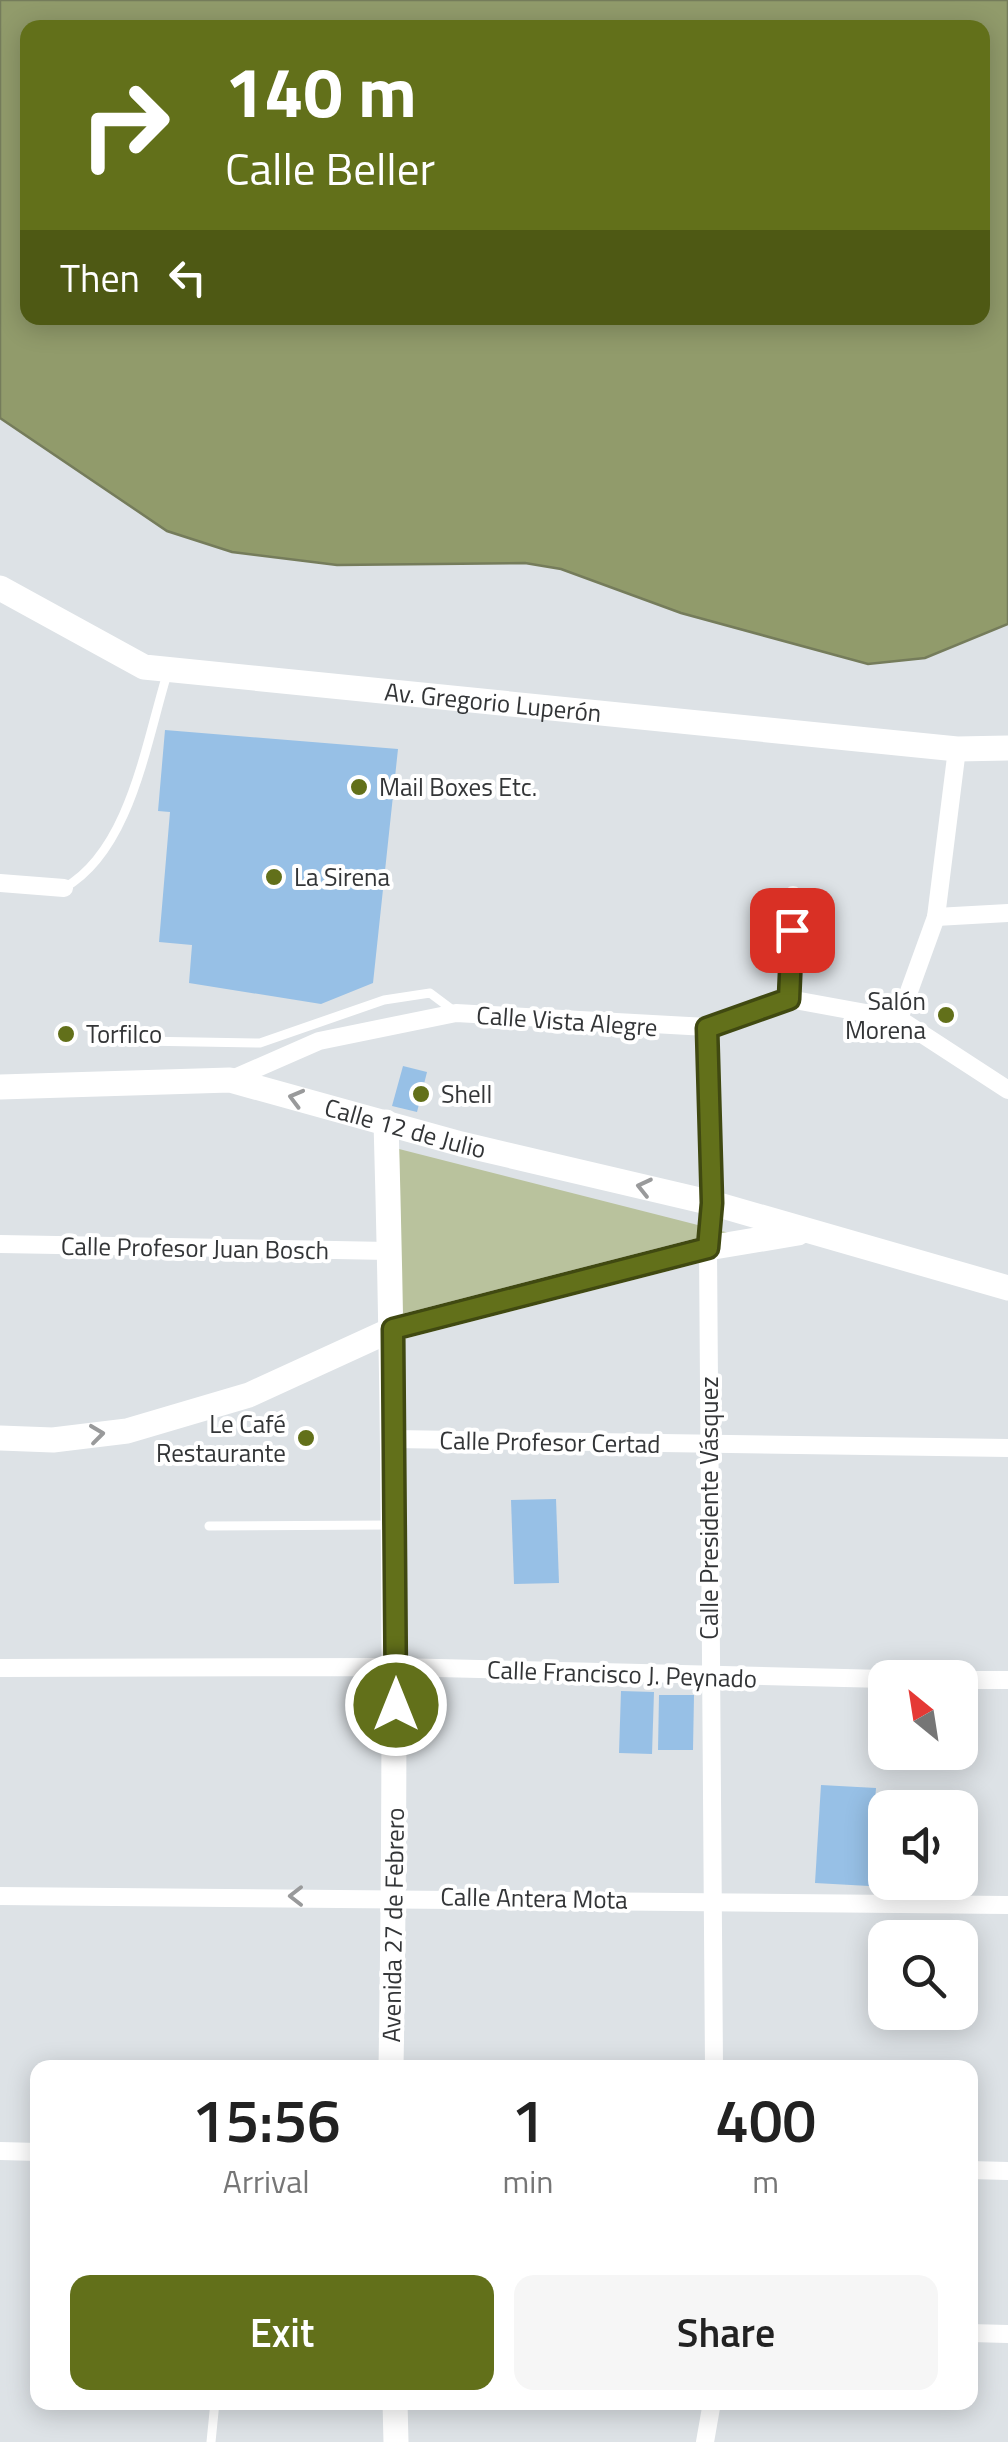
<!DOCTYPE html>
<meta charset="utf-8">
<style>
:root{--surface:#fff;--page:#f6f6f6;--text:#222;--muted:#767676;--accent:#62701a}
body{margin:0;font-family:"Titillium Web",sans-serif;background:var(--page);color:var(--text);height:100vh;display:flex;flex-direction:column;font-size:38px;white-space:nowrap}
*{box-sizing:border-box;margin:0}
p{font-size:32px;color:var(--muted)}
.icon{flex:none;width:55px;height:55px;fill:none;stroke:currentColor;stroke-width:2;stroke-linecap:round;stroke-linejoin:round}
.map{position:relative;flex:1;overflow:hidden}
.drawer{position:absolute;left:30px;top:2060px;width:948px;height:350px;display:flex;flex-direction:column;background:var(--surface);border-radius:20px;box-shadow:0 5px 25px #0003}
.drawer>*{flex:none}
.hud{position:absolute;left:20px;top:20px;width:970px;height:305px;border-radius:20px;box-shadow:0 5px 25px #0003;background:#62701a;color:#fff;overflow:hidden}
.needle{width:65px;rotate:330deg}
.controls{position:absolute;left:868px;top:1660px;display:grid;gap:20px}
.controls a{display:grid;place-items:center;width:110px;height:110px;border-radius:20px;background:var(--surface);box-shadow:0 5px 25px #0003;font-size:50px}
.pin{position:absolute;display:grid;place-items:center;width:85px;height:85px;color:#fff;margin:-42px;border-radius:20px;box-shadow:0 5px 15px #0006}
.me{position:absolute;width:110px;margin:-55px;rotate:0deg;stroke-linejoin:round;filter:drop-shadow(0 0 8px #0008)}
.turn{display:flex;align-items:center;gap:35px;height:210px;padding:0 40px;font-size:45px}
.turn .icon{width:130px;height:130px;stroke-width:2.5}
.turn b{display:block;font-size:70px;line-height:85px}
.then{display:flex;align-items:center;height:95px;padding:0 40px;background:#0003;gap:20px;font-size:38px}
.eta{display:flex;justify-content:space-evenly;align-items:center;height:170px;text-align:center}
.eta b{font-size:60px;font-weight:600;line-height:70px}
.action{display:flex;gap:20px;margin-top:auto;padding:20px 40px}
.action a{flex:1;height:115px;border-radius:20px;background:var(--accent);color:#fff;font-size:40px;font-weight:600;line-height:115px;text-align:center}
.action a+a{background:var(--page);color:var(--text)}
.map>svg:first-child{display:block}
.green{fill:#b9c29d}
.water{fill:#919b6b;stroke:#757c5b;stroke-width:2.5;fill-rule:evenodd}
.building{fill:#97c0e6}
.lines{fill:none;stroke-linecap:round;stroke-linejoin:round}
.lane{stroke:#fff;stroke-width:9}
.street{stroke:#fff;stroke-width:18}
.secondary{stroke:#fff;stroke-width:25}
.oneway{stroke:#999a9b}
.route-casing{stroke:#404911;stroke-width:25}
.route{stroke:#62701a;stroke-width:18}
.poi-dot{fill:#62701a;stroke:#fff;stroke-width:4}
.labels{text-anchor:middle;stroke-width:8;stroke-linejoin:round;paint-order:stroke}
.street-label{font-size:25px;fill:#333537;stroke:#fff}
.poi-label{font-size:25px;fill:#333537;stroke:#fff;text-anchor:start}
</style>
<div class="map">
<svg width="1008" height="2442" viewBox="0 0 1008 2442">
<rect width="100%" height="100%" fill="#dde2e6"/>
<path class="green" d="M 399,1149 L 753,1239 L 402,1320 Z"/>
<path class="water" d="M 0,0 L 1008,0 L 1008,624 L 925,658 L 868,664 L 681,613 L 561,569 L 525,563 L 337,565 L 232,552 L 167,531 L 0,418 ZM 28,28 L 982,28 L 982,318 L 28,318 Z"/>
<g class="building">
<path d="M 165,730 L 398,749 L 373,983 L 321,1004 L 189,983 L 192,945 L 159,942 L 170,812 L 158,811 Z"/>
<path d="M 403,1066 L 427,1072 L 417,1112 L 392,1106 Z"/>
<path d="M 556,1499 L 559,1583 L 514,1584 L 511,1500 Z"/>
<path d="M 621,1691 L 654,1692 L 652,1754 L 619,1753 Z"/>
<path d="M 659,1695 L 694,1695 L 693,1750 L 658,1750 Z"/>
<path d="M 821,1785 L 876,1788 L 869,1886 L 815,1883 Z"/>
</g>
<g class="lines">
<g class="lane">
<path d="M 64,888 C 131,850 146,741 168,671"/>
<path d="M 140,1041 L 260,1043 L 384,1000 L 430,993 L 454,1011"/>
<path d="M 209,1526 L 391,1525"/>
<path d="M 211,2442 L 215,2402"/>
</g>
<g class="street">
<path d="M 0,883 L 64,888"/>
<path d="M 936,917 L 1008,913"/>
<path d="M 789,999 L 793,895"/>
<path d="M 899,1019 L 936,917 L 957,749"/>
<path d="M 707,1027 L 712,1203 L 708,1248 L 714,2068"/>
<path d="M 230,1080 L 319,1041 L 456,1013 L 707,1027 L 789,999 L 899,1019 L 1008,1090"/>
<path d="M 0,1244 L 389,1251"/>
<path d="M 393,1439 L 1008,1448"/>
<path d="M 0,1668 L 396,1667 L 885,1679"/>
<path d="M 960,1680 L 1008,1680"/>
<path d="M 0,1896 L 1008,1905"/>
<path d="M 0,2151 L 38,2152"/>
<path d="M 970,2170 L 1008,2171"/>
<path d="M 970,2333 L 1008,2334"/>
<path d="M 705,2442 L 712,2402"/>
</g>
<g class="secondary">
<path id="s1" d="M 0,588 L 144,667 L 957,749 L 1008,748"/>
<path id="s2" d="M 0,1087 L 230,1080 L 461,1144 L 712,1203 L 1008,1288"/>
<path d="M 386,1122 C 395,1438 396,1752 391,2068"/>
<path d="M 0,1438 L 53,1440 L 127,1431 L 249,1395 L 393,1329 L 708,1248 L 798,1233"/>
<path d="M 395,2402 L 396,2442"/>
</g>
</g>
<defs><path id="oneway-chevron" d="M-2-3.5L2.5 0L-2 3.5" fill="none" stroke-width="1.6" stroke-linecap="round" stroke-linejoin="round" transform="scale(2.5)"/></defs>
<g class="oneway">
<use href="#oneway-chevron" transform="translate(296 1098) rotate(-165)"/>
<use href="#oneway-chevron" transform="translate(644 1187) rotate(-167)"/>
<use href="#oneway-chevron" transform="translate(97 1434) rotate(-7)"/>
<use href="#oneway-chevron" transform="translate(296 1896) rotate(-180)"/>
</g>
<g class="lines">
<defs>
<path id="route" d="M 396,1705 L 393,1329 L 708,1248 L 712,1203 L 707,1028 L 789,999 L 792,930"/>
</defs>
<use href="#route" class="route-casing"/>
<use href="#route" class="route"/>
</g>
<g class="poi-dot">
<circle cx="359" cy="787" r="10"/>
<circle cx="274" cy="877" r="10"/>
<circle cx="946" cy="1015" r="10"/>
<circle cx="66" cy="1034" r="10"/>
<circle cx="421" cy="1094" r="10"/>
<circle cx="306" cy="1438" r="10"/>
</g>
<g class="labels">
<g class="street-label">
<text dy="9" stroke="none"><textPath href="#s1" startOffset="515">Av. Gregorio Luperón</textPath></text>
<text transform="translate(567 1021) rotate(4)" y="9">Calle Vista Alegre</text>
<text dy="9" stroke="none"><textPath href="#s2" startOffset="412">Calle 12 de Julio</textPath></text>
<text transform="translate(195 1248) rotate(1)" y="9">Calle Profesor Juan Bosch</text>
<text transform="translate(550 1442) rotate(1)" y="9">Calle Profesor Certad</text>
<text transform="translate(709 1508) rotate(-90)" y="9">Calle Presidente Vásquez</text>
<text transform="translate(622 1674) rotate(2)" y="9">Calle Francisco J. Peynado</text>
<text transform="translate(534 1898) rotate(1)" y="9">Calle Antera Mota</text>
<text transform="translate(393 1925) rotate(-89)" y="9">Avenida 27 de Febrero</text>
</g>
<g class="poi-label">
<text x="379" y="796">Mail Boxes Etc.</text>
<text x="294" y="886">La Sirena</text>
<text x="926" y="1010" text-anchor="end">Salón<tspan x="926" dy="29">Morena</tspan></text>
<text x="86" y="1043">Torfilco</text>
<text x="441" y="1103">Shell</text>
<text x="286" y="1433" text-anchor="end">Le Café<tspan x="286" dy="29">Restaurante</tspan></text>
</g>
</g>
</svg>
<div class="controls">
<a><svg class="needle" viewBox="-14 -14 28 28"><path d="M0-13l5 13h-10z" fill="#e53935"/><path d="M0 13l5-13h-10z" fill="#767676"/></svg></a>
<a><svg class="icon" aria-label="sound" viewBox="0 0 24 24"><path d="M4 9h4l5-4v14l-5-4H4zM17 9q2 3 0 6"/></svg></a>
<a><svg class="icon" aria-label="search" viewBox="0 0 24 24"><circle cx="10" cy="10" r="6"/><path d="M15 15l6 6"/></svg></a>
</div>
<div class="pin" style="left:792px;top:930px;background:#d93025"><svg class="icon" aria-label="arrive" viewBox="0 0 24 24"><path d="M6 21V4h12l-3 4 3 4H6"/></svg></div>
<svg class="me" style="left:396px;top:1705px" viewBox="-20 -20 40 40"><circle r="17" fill="#62701a" stroke="#fff" stroke-width="3"/><path d="M0-11L8 9 0 5-8 9z" fill="#fff"/></svg>
<div class="hud">
<div class="turn"><svg class="icon" aria-label="right" viewBox="0 0 24 24"><path d="M7 20v-9h11M14 6l5 5-5 5"/></svg><div><b>140 m</b>Calle Beller</div></div>
<div class="then">Then<svg class="icon" aria-label="left" viewBox="0 0 24 24"><path d="M17 20v-9H6M10 6l-5 5 5 5"/></svg></div>
</div>
<section class="drawer">
<div class="eta">
<div><b>15:56</b><p>Arrival</p></div>
<div><b>1</b><p>min</p></div>
<div><b>400</b><p>m</p></div>
</div>
<div class="action"><a>Exit</a><a>Share</a></div>
</section>
</div>
